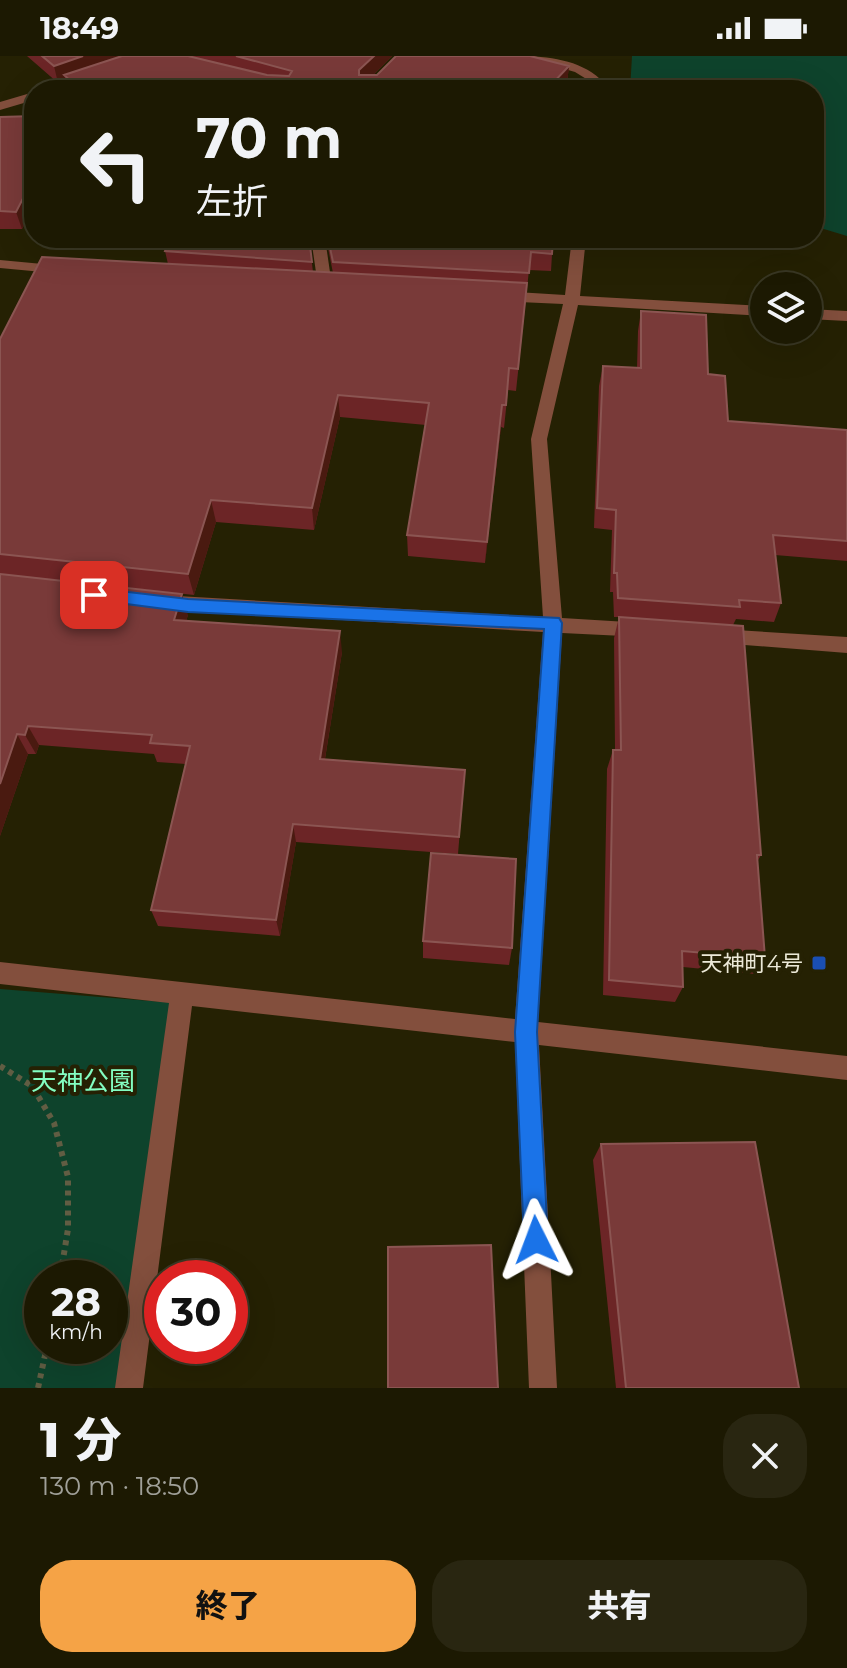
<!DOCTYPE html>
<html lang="ja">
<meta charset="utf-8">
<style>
:root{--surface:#1c1902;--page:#292611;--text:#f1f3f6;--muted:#a0a099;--line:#3a3824;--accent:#f5a346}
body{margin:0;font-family:Montserrat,"Noto Sans JP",sans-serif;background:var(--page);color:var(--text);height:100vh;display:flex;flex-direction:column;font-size:30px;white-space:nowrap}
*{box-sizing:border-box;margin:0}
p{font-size:26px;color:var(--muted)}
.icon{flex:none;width:44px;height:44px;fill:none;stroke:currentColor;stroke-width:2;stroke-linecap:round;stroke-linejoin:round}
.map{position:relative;height:1332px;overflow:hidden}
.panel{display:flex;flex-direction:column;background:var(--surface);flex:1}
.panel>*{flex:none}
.banner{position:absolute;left:24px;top:24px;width:800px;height:168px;border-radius:32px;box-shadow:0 8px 32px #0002,0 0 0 2px var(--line);background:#1c1902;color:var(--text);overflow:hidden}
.fabs{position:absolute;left:750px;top:216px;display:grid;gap:16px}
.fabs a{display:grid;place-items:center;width:72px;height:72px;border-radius:50%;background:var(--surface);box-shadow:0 8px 32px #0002,0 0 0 2px var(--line);font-size:40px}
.speed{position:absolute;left:24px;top:1204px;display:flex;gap:16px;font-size:40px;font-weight:700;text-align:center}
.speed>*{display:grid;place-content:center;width:104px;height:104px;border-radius:50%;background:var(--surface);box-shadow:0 8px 32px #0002,0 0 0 2px var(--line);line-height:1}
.speed small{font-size:20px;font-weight:400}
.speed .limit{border:12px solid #d22;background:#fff;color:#111}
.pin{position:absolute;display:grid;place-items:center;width:68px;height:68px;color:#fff;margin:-34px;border-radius:16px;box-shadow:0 4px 12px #0006}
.me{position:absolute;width:88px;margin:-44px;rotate:357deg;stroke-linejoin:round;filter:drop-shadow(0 0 6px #0008)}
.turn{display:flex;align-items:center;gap:28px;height:168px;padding:0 40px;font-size:36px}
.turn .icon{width:104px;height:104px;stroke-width:2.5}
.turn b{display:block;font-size:56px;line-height:68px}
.round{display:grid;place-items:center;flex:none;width:84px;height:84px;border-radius:32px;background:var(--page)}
.overview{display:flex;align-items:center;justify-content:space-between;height:136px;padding:0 40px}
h1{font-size:48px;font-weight:800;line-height:60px}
.action{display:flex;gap:16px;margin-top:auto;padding:16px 40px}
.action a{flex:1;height:92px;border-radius:32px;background:var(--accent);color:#111;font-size:32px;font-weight:800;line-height:92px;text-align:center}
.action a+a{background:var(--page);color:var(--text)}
.status{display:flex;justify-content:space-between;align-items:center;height:56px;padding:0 40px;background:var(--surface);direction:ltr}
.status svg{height:22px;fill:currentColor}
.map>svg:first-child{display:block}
.green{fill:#0e432c;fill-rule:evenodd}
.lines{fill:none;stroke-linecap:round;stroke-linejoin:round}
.path{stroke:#615d43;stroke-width:6;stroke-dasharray:5 5;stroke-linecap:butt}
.minor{fill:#834f3d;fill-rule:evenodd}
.wall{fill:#6c2526}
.shaded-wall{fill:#4a1a10}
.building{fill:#793a39;stroke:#8b5552;stroke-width:2}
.route{fill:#1a73e8;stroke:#114b97;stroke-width:2}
.transit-dot{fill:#1a4fb4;stroke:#252103;stroke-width:3}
.labels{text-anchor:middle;stroke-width:8;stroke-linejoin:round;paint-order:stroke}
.poi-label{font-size:22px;fill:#ece9d8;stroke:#252103;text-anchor:end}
.near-park-label{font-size:26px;fill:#83fdc1;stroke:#252103}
</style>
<div class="status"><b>18:49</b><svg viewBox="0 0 49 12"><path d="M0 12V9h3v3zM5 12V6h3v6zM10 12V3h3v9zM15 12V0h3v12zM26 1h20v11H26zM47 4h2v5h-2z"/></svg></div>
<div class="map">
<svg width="847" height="1332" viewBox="0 0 847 1332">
<rect width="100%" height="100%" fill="#252103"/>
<g class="green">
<path d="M 632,0 L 847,0 L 847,180 L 814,170 L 814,34 L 630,34 Z"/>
<path d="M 0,933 L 176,947 L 131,1332 L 0,1332 ZM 42,1222 L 110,1222 L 110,1290 L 42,1290 Z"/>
</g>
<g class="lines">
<g class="path">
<path d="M 0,1010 L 32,1030 L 54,1067 L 68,1121 L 68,1173 L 60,1222"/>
<path d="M 38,1332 L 47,1290"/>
</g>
<g class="minor">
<path d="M 520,0 C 547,0 580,4 600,23 L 599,34 L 587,34 L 588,24 L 575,16 Z"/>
<path d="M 92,19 L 98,23 L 96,26 L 67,34 L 47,34 Z"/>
<path d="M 34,36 L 34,44 L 0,54 L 0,46 Z"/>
<path d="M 311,182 L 325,182 L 332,230 L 330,233 L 325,235 L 318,230 Z"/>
<path d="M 572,182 L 586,182 L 580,240 L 764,250 L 764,260 L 578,249 L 547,383 L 562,562 L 644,567 L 651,569 L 653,574 L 651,579 L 644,581 L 562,577 L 538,966 L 847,1000 L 847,1024 L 539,989 L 557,1332 L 529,1332 L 515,986 L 192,950 L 143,1332 L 115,1332 L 169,947 L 0,928 L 0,906 L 515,963 L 543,576 L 160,553 L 151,546 L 160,539 L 543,561 L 531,383 L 563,248 L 499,245 L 492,240 L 499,235 L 565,239 Z"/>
<path d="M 0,204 L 64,210 L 71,214 L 64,218 L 0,212 Z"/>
<path d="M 808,253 L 847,255 L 847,265 L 808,263 Z"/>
<path d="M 719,573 L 847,581 L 847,597 L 719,587 L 712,585 L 710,580 L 712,575 Z"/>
</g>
</g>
<g class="wall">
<path d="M 27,0 L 392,0 L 373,19 L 569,10 L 567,27 L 562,33 L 563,34 L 68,34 L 66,25 L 58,27 Z"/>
<path d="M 34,60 L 34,150 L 22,173 L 0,173 L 0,61 Z"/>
<path d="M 309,182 L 313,216 L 333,217 L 326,182 L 553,182 L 551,215 L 529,214 L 516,335 L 508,334 L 504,372 L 501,371 L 485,507 L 408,500 L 407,479 L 426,369 L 340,361 L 314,474 L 216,466 L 194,539 L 0,518 L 188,559 L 186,565 L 342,596 L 325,703 L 465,714 L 458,798 L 296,786 L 280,880 L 158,870 L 151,854 L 186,708 L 157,706 L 154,698 L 39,689 L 36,698 L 28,698 L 0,780 L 0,283 L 168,208 L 165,195 Z"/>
<path d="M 641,255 L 708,318 L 728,365 L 847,374 L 847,505 L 775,499 L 781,547 L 774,566 L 736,563 L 733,569 L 761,799 L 757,806 L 765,902 L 755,918 L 683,911 L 683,931 L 675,946 L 603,939 L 607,713 L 613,694 L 615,694 L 614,582 L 619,561 L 614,561 L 613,536 L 610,536 L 612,474 L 594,472 L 599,330 L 603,310 L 637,312 L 638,275 Z"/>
<path d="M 423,885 L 512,892 L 509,909 L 423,902 Z"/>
<path d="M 601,1088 L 799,1332 L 616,1332 L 593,1104 Z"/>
</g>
<g class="shaded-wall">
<path d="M 83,0 L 128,0 L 64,19 L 66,25 L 58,27 L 54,10 Z"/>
<path d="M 374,0 L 392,0 L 360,32 L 359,14 Z"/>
<path d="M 569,10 L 567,27 L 561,34 L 550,30 Z"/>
<path d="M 34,121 L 34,150 L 22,173 L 16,156 Z"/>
<path d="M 338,339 L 340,361 L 314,474 L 312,452 Z"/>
<path d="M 502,349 L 501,371 L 485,507 L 487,486 Z"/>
<path d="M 211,444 L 216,466 L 194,539 L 188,518 Z"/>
<path d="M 182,538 L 188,559 L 180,585 L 174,564 Z"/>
<path d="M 340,575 L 342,596 L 322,721 L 320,703 Z"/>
<path d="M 28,670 L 39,689 L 36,698 L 25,679 Z"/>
<path d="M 17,678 L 28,698 L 0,780 L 0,728 Z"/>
<path d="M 293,768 L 296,786 L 280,880 L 276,864 Z"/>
</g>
<g class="building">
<path d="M 42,0 L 83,0 L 54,10 Z"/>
<path d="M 122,0 L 188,0 L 267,19 L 289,20 L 292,15 L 236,0 L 374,0 L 359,14 L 359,19 L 377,19 L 396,0 L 530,0 L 569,10 L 550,30 L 563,34 L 81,34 L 64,19 Z"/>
<path d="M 34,60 L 34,121 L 16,156 L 0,155 L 0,61 Z"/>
<path d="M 170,182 L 309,182 L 312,206 L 165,195 Z"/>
<path d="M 328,182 L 553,182 L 552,198 L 531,196 L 529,217 L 333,206 Z"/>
<path d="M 42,201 L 527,227 L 518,313 L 509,312 L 506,349 L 502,349 L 487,486 L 407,479 L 429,347 L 338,339 L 312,452 L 211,444 L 188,518 L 0,498 L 0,283 Z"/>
<path d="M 641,255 L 706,259 L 708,318 L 725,320 L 728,365 L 847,374 L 847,485 L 773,479 L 781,547 L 739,544 L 740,551 L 618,542 L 617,517 L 614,517 L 616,454 L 597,452 L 603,310 L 641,312 Z"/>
<path d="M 0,518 L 182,538 L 174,564 L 340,575 L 320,703 L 465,714 L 459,781 L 293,768 L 276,864 L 151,854 L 190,690 L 150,687 L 152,679 L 28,670 L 25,679 L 17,678 L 0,728 Z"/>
<path d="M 619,561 L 743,570 L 761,799 L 757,799 L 765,902 L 682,895 L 683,931 L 609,924 L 613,694 L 621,694 Z"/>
<path d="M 431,797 L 516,803 L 512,892 L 423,885 Z"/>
<path d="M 755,1086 L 799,1332 L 626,1332 L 601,1088 Z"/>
<path d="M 491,1189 L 498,1332 L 388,1332 L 388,1191 Z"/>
</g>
<path class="route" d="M 94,532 L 188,543 L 559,562 L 562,567 L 537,976 L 548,1184 L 544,1192 L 536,1196 L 528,1192 L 524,1184 L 515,976 L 544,573 L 188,556 L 88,543 L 86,539 Z"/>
<rect class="transit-dot" x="811" y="899" width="16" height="16" rx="4"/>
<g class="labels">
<g class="poi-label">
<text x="803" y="915">天神町4号</text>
</g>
<g class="near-park-label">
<text x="83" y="1034">天神公園</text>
</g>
</g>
</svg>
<div class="fabs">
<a><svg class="icon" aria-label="layers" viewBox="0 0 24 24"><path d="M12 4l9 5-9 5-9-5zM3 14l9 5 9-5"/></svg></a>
</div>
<div class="speed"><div>28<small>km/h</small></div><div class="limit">30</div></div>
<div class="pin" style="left:94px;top:539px;background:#d93025"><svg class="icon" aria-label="arrive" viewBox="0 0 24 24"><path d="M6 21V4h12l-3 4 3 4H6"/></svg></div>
<svg class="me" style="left:536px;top:1184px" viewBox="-20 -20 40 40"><path d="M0-17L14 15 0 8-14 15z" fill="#1a73e8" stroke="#fff" stroke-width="4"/></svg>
<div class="banner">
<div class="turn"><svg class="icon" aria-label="left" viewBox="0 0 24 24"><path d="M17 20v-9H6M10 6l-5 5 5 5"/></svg><div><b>70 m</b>左折</div></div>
</div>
</div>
<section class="panel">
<div class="overview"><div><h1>1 分</h1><p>130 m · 18:50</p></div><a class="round"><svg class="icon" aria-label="close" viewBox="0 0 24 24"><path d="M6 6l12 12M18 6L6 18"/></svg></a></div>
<div class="action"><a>終了</a><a>共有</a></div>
</section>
